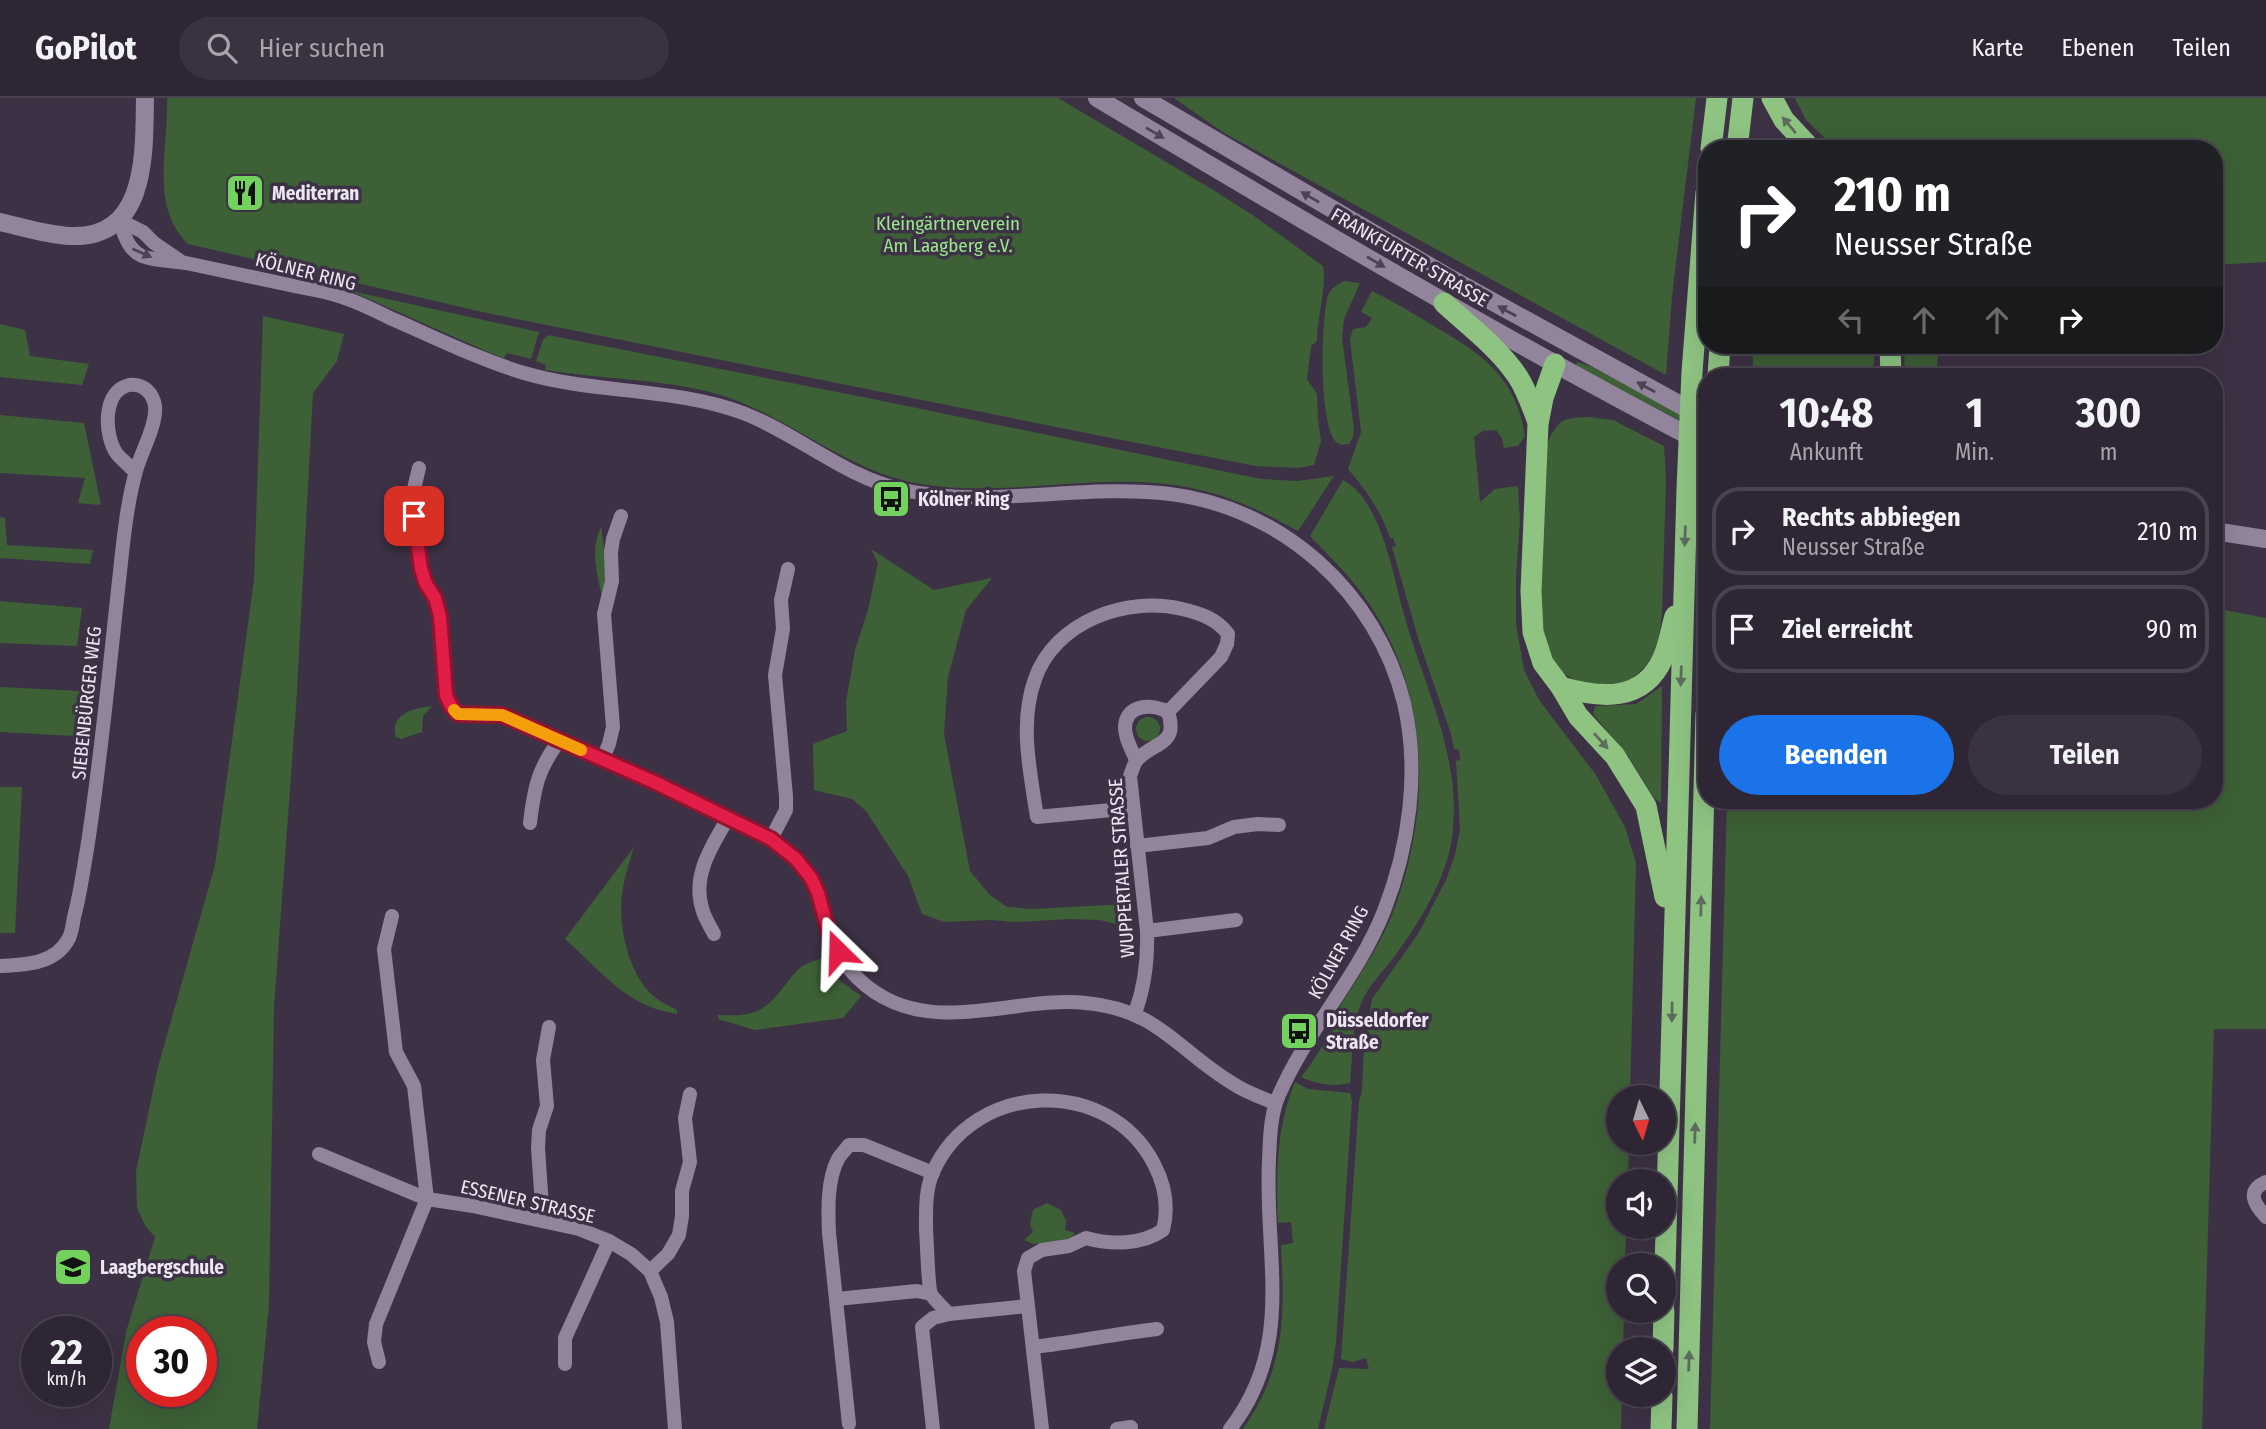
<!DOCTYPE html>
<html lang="de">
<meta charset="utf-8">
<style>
:root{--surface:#2e2634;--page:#3a3240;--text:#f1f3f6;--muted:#a7a5ac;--line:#49434f;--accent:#1a73e8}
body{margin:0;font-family:"Fira Sans Condensed",sans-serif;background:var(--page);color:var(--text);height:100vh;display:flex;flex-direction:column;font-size:26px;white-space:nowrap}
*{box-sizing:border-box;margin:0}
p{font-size:23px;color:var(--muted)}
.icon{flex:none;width:38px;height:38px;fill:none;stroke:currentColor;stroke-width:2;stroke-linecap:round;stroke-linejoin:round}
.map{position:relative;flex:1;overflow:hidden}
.sheet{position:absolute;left:1698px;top:270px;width:525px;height:441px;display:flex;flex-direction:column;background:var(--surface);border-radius:28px;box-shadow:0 7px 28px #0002,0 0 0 2px var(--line)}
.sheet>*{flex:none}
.guide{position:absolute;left:1698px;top:42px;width:525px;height:214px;border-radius:28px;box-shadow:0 7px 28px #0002,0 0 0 2px var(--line);background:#202124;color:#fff;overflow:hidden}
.needle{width:46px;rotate:175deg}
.buttons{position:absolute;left:1606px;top:987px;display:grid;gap:14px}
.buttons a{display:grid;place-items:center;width:70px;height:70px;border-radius:50%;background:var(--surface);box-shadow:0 7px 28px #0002,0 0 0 2px var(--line);font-size:35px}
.speed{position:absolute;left:21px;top:1218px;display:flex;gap:14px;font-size:35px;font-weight:700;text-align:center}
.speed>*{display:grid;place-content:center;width:91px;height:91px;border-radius:50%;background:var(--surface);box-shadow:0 7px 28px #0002,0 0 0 2px var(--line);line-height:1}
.speed small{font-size:18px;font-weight:400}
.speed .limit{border:10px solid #d22;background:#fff;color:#111}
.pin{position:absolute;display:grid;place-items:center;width:60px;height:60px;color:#fff;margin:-30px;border-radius:14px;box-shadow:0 4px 10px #0006}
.me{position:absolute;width:77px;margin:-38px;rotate:338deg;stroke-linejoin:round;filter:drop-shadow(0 0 5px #0008)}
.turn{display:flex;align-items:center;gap:24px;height:147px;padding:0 21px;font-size:32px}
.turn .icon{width:91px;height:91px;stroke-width:2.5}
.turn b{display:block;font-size:49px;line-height:60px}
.lanes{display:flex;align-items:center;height:66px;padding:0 21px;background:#0003;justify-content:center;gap:35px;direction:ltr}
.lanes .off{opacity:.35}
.eta{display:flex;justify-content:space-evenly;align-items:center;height:119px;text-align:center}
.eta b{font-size:42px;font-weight:700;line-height:49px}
.button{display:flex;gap:14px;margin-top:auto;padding:14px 21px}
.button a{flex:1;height:80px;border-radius:42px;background:var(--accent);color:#fff;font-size:28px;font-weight:700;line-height:80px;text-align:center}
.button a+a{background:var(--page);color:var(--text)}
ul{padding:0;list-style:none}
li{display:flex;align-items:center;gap:21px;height:88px;margin:0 14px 10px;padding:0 7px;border:4px solid var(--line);border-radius:28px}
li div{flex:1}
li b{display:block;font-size:26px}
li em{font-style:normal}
header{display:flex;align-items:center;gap:42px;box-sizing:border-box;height:98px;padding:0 35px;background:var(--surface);border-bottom:2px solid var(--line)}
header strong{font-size:33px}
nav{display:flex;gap:38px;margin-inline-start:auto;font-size:24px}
.search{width:490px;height:63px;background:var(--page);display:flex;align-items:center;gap:18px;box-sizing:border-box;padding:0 24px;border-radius:38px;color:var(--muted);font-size:26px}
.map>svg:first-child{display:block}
.green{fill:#3d6036;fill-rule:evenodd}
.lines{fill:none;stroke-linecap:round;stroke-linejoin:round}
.minor{stroke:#92859b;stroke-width:14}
.tertiary{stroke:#92859b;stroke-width:18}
.motorway{stroke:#8ec382;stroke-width:21}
.oneway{fill:#5d6c5d}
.oneway2{fill:#4e4356}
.route-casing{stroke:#92132f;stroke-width:18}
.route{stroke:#e11d48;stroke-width:12}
.slow{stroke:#f59e0b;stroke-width:12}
.labels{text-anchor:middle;stroke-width:7;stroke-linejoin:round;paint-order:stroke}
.poi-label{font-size:19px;font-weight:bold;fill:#ede6f2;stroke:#3d3245;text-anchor:start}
.park-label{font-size:19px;fill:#99e988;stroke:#3d3245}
.street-label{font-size:19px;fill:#ede6f2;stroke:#3d3245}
</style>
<header>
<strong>GoPilot</strong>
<div class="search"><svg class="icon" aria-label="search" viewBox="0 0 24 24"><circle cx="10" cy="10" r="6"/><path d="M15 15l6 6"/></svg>Hier suchen</div>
<nav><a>Karte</a><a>Ebenen</a><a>Teilen</a></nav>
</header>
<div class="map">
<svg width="2266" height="1331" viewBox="0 0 2266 1331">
<rect width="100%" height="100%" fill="#3d3245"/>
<g class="green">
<path d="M 167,0 L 1058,0 L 1210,90 L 1254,118 L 1323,168 C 1327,189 1317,219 1317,243 L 1311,248 L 1307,281 L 1317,296 L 1318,321 L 1321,343 L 1314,367 L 1299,370 L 1256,368 L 1101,338 L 487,215 L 188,146 C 149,108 169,49 167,0 Z"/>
<path d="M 1174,0 L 1696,0 L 1672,198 L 1666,277 L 1224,35 Z"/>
<path d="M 1795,0 L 2266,0 L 2266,164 L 2214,167 L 2214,51 L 1836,51 L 1806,22 Z"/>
<path d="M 1344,183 L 1360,185 L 1344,221 L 1342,240 L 1354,331 L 1353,339 L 1349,346 C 1344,346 1342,348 1338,345 C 1318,334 1321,218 1328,197 C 1331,190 1337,187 1344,183 Z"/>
<path d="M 351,193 L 539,234 L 531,261 L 507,255 L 504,260 L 488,254 Z"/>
<path d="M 1372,193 C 1394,204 1416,217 1437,230 C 1485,258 1516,280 1525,338 L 1518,348 L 1504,350 L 1502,340 L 1496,332 L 1483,333 L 1474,339 L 1480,404 L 1495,391 L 1518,388 L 1520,423 L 1516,480 L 1516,526 L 1524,572 L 1539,602 L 1596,677 L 1625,729 L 1636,765 L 1630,999 L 1619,999 L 1619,1045 L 1629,1045 L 1628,1083 L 1619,1083 L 1619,1129 L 1626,1129 L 1625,1167 L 1619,1167 L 1619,1213 L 1624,1213 L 1623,1251 L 1619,1251 L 1619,1297 L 1622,1297 L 1621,1331 L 1324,1331 L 1339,1270 L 1369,1271 L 1366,1260 L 1353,1264 L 1341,1261 L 1359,1004 L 1362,993 L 1364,947 L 1372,901 L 1418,836 L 1446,782 L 1455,757 L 1460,731 L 1456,663 L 1460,662 L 1459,652 L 1454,651 L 1451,636 L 1419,543 L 1392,449 L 1396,448 L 1393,440 L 1390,440 C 1381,413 1366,392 1348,371 L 1361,334 L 1350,242 L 1353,231 L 1366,229 L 1372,220 L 1361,214 Z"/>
<path d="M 263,218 L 344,236 L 337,263 L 313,295 L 296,609 L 274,909 L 269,1206 L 257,1331 L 109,1331 L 126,1234 L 155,1139 L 146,1129 L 137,1110 L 136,1073 L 158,969 L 215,767 L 254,482 ZM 142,1234 L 201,1234 L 201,1293 L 142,1293 Z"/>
<path d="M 0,226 L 25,232 L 30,258 L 89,266 L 82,287 L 0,279 Z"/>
<path d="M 548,237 L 873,301 L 1261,381 L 1297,383 L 1334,378 L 1298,433 C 1265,415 1233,399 1196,391 C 1105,371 1012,401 921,386 C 854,376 800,328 738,303 C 684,281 605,282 545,272 L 546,267 L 536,263 L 543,242 Z"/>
<path d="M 1753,247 L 1872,247 L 1874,262 L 1872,278 L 1753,278 Z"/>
<path d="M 1904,247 L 1939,247 L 1936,278 L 1905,278 Z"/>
<path d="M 1577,264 L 1590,268 L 1706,330 L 1706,336 L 1576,268 Z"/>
<path d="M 0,317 L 84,325 L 101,407 L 78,405 L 85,380 L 0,375 Z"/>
<path d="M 1588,319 L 1613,322 L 1664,348 L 1666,381 L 1662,517 C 1660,531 1659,547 1652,559 C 1644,572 1630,584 1615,588 C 1592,594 1561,580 1551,559 C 1535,529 1542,462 1543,426 C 1543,407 1541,386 1543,367 C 1545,353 1548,338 1558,327 C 1565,319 1577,320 1588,319 Z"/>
<path d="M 1343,382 C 1380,401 1392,472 1402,509 C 1422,587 1463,656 1452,740 C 1446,782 1419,825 1394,859 C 1385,871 1373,883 1365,897 C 1351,922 1353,957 1350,985 C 1334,989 1315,986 1301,979 L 1311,966 L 1332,932 L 1328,927 C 1350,891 1376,856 1392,817 C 1433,712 1431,590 1363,497 C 1348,476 1328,457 1310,438 Z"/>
<path d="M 0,419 L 5,420 L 7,447 L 93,452 L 90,466 L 0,460 Z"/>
<path d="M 601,429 L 607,471 L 602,498 C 597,475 590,452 601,429 Z"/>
<path d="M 871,451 L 934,492 L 992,480 L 966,512 L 948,579 L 944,636 L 970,773 L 990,797 L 1007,809 L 1033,811 L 1130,806 L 1132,830 L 1100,822 L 1070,821 L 1014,824 L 992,822 L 944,824 L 922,816 L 908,778 L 866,713 L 852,701 L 814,692 L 813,646 L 847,633 L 846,604 L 855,552 L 868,512 L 878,465 Z"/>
<path d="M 0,503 L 82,510 L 77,548 L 0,545 Z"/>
<path d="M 2214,510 L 2266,520 L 2266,931 L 2214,931 L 2202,1331 L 1710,1331 L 1727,702 L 2214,702 Z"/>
<path d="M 1662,588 L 1661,705 L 1654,700 L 1628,658 L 1593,616 L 1595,608 L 1636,606 Z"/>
<path d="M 0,589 L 80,593 L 74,638 L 0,634 Z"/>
<path d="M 432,608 L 423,618 L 422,634 L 401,641 L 396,639 C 389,616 414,610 432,608 Z"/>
<circle cx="1148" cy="631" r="12"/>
<path d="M 0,689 L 22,689 L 15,835 L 0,835 Z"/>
<path d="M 634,749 C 629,765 624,780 622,797 C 618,828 628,871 649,894 C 657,902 667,907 677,912 L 677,916 C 627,909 601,873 565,841 Z"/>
<path d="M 823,860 L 840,883 L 861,898 L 843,920 L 755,932 L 718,921 L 718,917 C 728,917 738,918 747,916 C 775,910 780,889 798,872 C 805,865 814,863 823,860 Z"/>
<path d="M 1295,984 L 1308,991 L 1350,995 L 1352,1003 L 1336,1244 L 1333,1267 L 1318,1331 L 1243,1331 C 1285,1271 1285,1218 1281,1147 L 1293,1145 L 1291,1124 L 1278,1125 C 1276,1076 1276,1030 1295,984 Z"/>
<path d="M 1047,1105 L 1061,1112 L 1066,1123 L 1065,1132 L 1075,1135 C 1066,1147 1046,1145 1033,1146 L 1024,1142 L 1033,1134 L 1030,1126 L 1033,1112 Z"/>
</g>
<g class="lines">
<g class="minor">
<path d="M 119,122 C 124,136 128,152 142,158 C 155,163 173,163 186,165 C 219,172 252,179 285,186 C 302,190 321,192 339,198 C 356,203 374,212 390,220 C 434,239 478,261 524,275 C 596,296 672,289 743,315 C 798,336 844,379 903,392 C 991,411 1081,385 1170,396 C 1283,410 1377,495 1404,605 C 1420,673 1409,749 1384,813 C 1358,879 1307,932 1279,997 C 1270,1017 1270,1041 1269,1062 C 1264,1160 1296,1246 1230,1331"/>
<path d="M 119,122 L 143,134 L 154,145 L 179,162"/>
<path d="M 419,370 L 412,399 L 416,437 L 421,471 L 426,486 L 435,500 L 440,518 L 446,597 L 451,608 L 458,616 C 472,616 486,614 500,617 C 519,621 554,640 573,649 C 625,672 676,695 727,720 C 752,732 779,742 798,764 C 818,787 820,808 829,836 C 838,862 859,886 883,899 C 944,934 1021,898 1086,905 C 1159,912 1176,951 1232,985 C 1245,994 1260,999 1275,1005"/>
<path d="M 602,662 L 609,646 L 613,629 L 604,516 L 612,483 L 611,454 L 613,441 L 621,418"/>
<path d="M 1133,710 L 1037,719 C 1030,673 1019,625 1035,581 C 1055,523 1127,498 1182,511 C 1200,515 1217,521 1228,536 L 1227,546 L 1221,559 L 1168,614"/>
<path d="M 530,725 C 534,690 538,671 559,643"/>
<path d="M 771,741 L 786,712 L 786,698 L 775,577 L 783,531 L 781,502 L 788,471"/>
<path d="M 1137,748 L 1208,740 L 1234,729 L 1258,726 L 1279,727"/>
<path d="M 392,818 L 384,851 L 396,954 L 414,988 L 427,1101"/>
<path d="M 1147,833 L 1236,822"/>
<path d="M 714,836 C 710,828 704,819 702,810 C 692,777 712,748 728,720"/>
<path d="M 0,868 C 26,867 56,866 69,840 C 72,834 73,825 74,819 C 80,797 83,774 87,751 C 101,662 109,573 119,483 C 123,447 126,409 136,373 C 141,354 157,327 155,308 C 153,295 143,285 129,287 C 102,293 104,338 117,356 C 122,362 130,368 135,374"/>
<path d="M 1135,915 C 1145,888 1148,863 1147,833 L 1130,678 C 1132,673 1134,665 1137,662 C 1154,643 1179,648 1168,614 C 1152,605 1125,606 1125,630 C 1125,641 1132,652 1136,662"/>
<path d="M 319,1056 L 427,1101 L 473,1108 L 579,1131 L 609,1143 L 631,1156 L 650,1173 L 661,1199 L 667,1224 L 675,1331"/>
<path d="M 2266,1084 C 2246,1093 2254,1106 2266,1119"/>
<path d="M 543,1123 L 538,1050 L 539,1032 L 547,1008 L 543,962 L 549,929"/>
<path d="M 650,1173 L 668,1156 L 679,1137 L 682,1118 L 682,1093 L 690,1064 L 685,1020 L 690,996"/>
<path d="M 837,1201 L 917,1193 L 931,1196"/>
<path d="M 1027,1208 L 949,1216 C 944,1210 935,1203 931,1196 C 928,1189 927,1143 926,1132 C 926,1113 925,1092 933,1074 C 973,983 1108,977 1154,1066 C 1165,1087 1169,1109 1163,1132 C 1142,1147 1110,1147 1086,1140 L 1069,1148 L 1042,1152 L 1028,1160 L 1024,1173 L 1042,1331"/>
<path d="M 1034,1249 C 1075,1244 1115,1236 1157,1231"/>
<path d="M 379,1264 L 374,1244 L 376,1226 L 427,1101"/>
<path d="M 565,1266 L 565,1240 L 609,1143"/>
<path d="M 849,1326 L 829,1135 C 828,1112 827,1082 838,1061 C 841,1056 846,1051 849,1047 L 864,1047 L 933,1075"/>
<path d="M 933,1331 L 922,1229 L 933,1220 L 949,1216"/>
<path d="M 1117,1331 L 1131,1329"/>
</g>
<g class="tertiary">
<path d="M 1097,0 C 1298,120 1499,239 1706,347"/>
<path d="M 1143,0 L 1448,179 L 1706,321"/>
<path d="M 0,124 C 22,129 47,137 70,138 C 148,141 144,55 145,0"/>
<path d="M 2214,433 L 2266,441"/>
</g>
<g class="motorway">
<path d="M 1772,0 L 1784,22 L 1811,51"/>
<path d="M 1711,51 L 1717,0"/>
<path d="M 1737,51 L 1743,0"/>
<path d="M 1444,205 C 1469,228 1499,250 1518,279 C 1527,293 1532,309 1538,324"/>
<path d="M 1890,247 L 1891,278"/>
<path d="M 1555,266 L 1543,300 L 1538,326 L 1531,493 L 1533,534 L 1543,565 L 1561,589 L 1578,618 L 1615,658 L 1646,708 L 1665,799"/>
<path d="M 1718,278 L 1720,247"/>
<path d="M 1561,589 C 1600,600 1643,605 1663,560 C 1669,547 1671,531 1675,518"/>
<path d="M 1664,1205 L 1687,391 L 1692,274 L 1706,94"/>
<path d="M 1663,1251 L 1664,1213"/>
<path d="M 1661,1331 L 1662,1297"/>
<path d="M 1687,1331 L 1706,616"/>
</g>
</g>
<defs><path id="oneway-solid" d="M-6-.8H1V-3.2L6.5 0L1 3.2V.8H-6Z" transform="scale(1.75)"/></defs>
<g class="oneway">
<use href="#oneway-solid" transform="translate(1789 27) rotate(-130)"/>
<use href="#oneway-solid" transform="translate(1685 438) rotate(92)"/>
<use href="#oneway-solid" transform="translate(1681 578) rotate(92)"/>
<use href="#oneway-solid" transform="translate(1601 643) rotate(48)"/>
<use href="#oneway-solid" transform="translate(1701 808) rotate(-89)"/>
<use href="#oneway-solid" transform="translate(1672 914) rotate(91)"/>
<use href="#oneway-solid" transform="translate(1695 1035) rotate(-88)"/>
<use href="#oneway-solid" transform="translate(1689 1263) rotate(-88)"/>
</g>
<g class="oneway2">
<use href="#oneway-solid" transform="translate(1155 35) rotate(31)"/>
<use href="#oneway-solid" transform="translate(1310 99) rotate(-150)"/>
<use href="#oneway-solid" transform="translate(142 155) rotate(24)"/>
<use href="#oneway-solid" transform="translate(1376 164) rotate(30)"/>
<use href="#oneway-solid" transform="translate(1507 213) rotate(-151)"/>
<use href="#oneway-solid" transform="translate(1646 289) rotate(-151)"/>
</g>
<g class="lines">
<defs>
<path id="route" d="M 414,418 L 421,471 L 426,486 L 435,500 L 440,518 L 446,597 L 451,608 L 458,616 L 502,617 L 654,684 L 771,741 L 796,761 L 811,780 L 818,795 L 830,839 L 838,853"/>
</defs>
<use href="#route" class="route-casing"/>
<use href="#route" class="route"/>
<path class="slow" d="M 454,612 L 458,616 L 502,617 L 581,652"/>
</g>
<defs>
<symbol id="restaurant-square" viewBox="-11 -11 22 22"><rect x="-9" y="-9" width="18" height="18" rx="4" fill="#72d25d" stroke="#3d3245"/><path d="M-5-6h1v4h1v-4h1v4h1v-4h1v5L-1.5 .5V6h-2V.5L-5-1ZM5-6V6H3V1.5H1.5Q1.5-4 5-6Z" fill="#111"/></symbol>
<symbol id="bus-square" viewBox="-11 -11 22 22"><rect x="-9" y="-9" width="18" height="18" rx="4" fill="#72d25d" stroke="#3d3245"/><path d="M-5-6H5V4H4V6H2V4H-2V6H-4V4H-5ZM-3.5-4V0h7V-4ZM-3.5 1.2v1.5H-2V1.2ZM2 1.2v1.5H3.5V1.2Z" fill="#111"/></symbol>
<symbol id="school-square" viewBox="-11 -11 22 22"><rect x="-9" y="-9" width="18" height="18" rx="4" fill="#72d25d" stroke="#3d3245"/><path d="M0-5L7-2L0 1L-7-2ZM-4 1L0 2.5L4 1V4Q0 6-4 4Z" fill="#111"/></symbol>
</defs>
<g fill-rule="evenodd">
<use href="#restaurant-square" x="223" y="73" width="44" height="44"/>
<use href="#bus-square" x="869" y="379" width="44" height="44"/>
<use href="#bus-square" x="1277" y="911" width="44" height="44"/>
<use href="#school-square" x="51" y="1147" width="44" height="44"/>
</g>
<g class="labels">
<g class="poi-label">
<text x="272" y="102">Mediterran</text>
<text x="918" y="408">Kölner Ring</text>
<text x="1326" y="929">Düsseldorfer<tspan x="1326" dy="22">Straße</tspan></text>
<text x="100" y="1176">Laagbergschule</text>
</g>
<g class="park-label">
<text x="948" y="132">Kleingärtnerverein<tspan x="948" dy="22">Am Laagberg e.V.</tspan></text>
</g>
<g class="street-label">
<text transform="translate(1410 159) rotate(30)" y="7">FRANKFURTER STRASSE</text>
<text transform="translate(306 173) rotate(14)" y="7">KÖLNER RING</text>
<text transform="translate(86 605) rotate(-84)" y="7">SIEBENBÜRGER WEG</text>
<text transform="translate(1121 770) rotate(-94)" y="7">WUPPERTALER STRASSE</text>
<text transform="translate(1338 854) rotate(-61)" y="7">KÖLNER RING</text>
<text transform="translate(528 1103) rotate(13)" y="7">ESSENER STRASSE</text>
</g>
</g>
</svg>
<div class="buttons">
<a><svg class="needle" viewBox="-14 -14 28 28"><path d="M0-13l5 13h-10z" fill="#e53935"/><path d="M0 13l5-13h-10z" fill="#a7a5ac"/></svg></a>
<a><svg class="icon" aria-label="sound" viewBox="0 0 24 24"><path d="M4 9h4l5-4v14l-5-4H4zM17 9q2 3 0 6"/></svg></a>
<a><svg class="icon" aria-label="search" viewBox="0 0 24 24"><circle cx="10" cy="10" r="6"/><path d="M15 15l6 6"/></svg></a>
<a><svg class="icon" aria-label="layers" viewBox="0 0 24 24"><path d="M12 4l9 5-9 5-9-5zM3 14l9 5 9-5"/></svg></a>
</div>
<div class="speed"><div>22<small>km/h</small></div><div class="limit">30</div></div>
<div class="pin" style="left:414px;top:418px;background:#d93025"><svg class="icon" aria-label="arrive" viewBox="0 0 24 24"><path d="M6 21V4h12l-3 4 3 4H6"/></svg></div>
<svg class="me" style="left:838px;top:853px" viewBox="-20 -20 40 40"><path d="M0-17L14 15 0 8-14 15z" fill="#e11d48" stroke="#fff" stroke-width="4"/></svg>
<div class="guide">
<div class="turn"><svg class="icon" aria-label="right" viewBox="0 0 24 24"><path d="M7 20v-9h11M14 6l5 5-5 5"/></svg><div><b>210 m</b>Neusser Straße</div></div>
<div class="lanes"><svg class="icon off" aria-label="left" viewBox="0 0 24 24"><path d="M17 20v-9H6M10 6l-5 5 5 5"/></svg><svg class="icon off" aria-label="ahead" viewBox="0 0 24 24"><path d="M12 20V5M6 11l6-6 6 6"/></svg><svg class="icon off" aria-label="ahead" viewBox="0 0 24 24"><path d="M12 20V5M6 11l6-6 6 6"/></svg><svg class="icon" aria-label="right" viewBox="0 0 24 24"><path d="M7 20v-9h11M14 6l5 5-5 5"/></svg></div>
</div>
<section class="sheet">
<div class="eta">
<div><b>10:48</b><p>Ankunft</p></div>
<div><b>1</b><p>Min.</p></div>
<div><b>300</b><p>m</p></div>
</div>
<ul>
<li><svg class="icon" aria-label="right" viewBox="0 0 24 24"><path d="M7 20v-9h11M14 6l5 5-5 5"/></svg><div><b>Rechts abbiegen</b><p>Neusser Straße</p></div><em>210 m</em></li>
<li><svg class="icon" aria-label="arrive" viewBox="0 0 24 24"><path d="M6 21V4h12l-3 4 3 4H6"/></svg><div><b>Ziel erreicht</b></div><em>90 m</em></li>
</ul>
<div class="button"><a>Beenden</a><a>Teilen</a></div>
</section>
</div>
